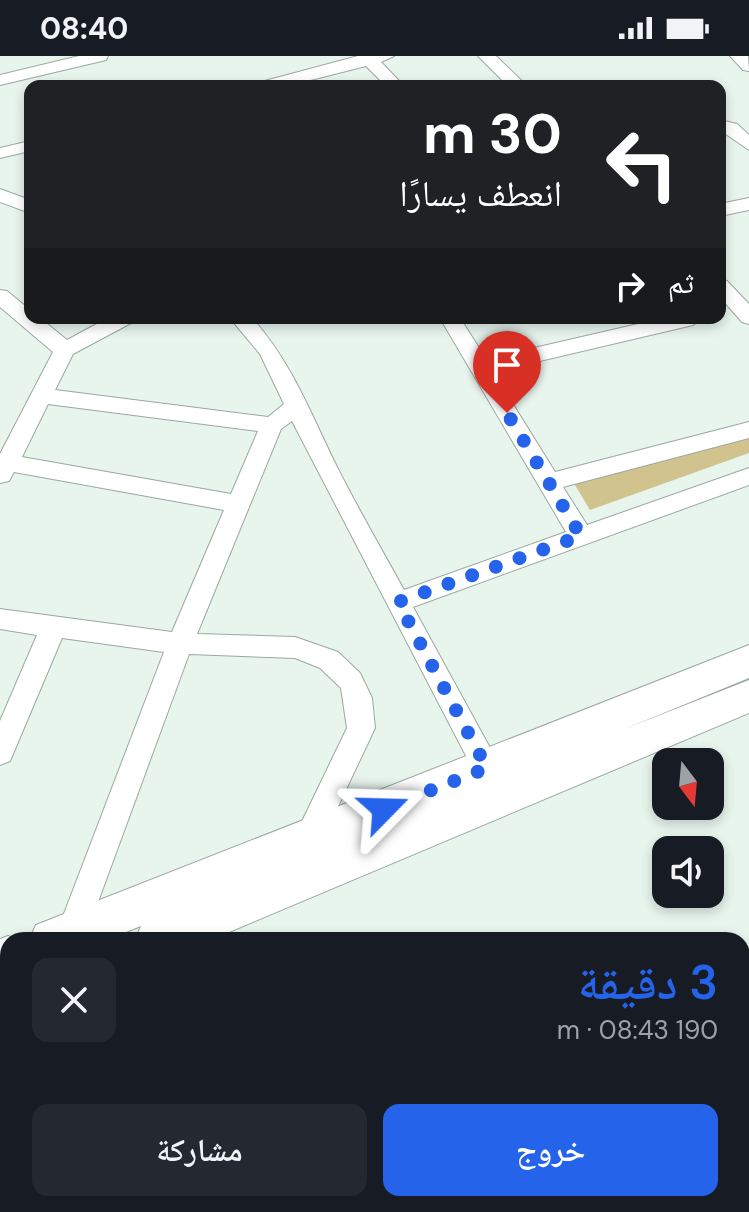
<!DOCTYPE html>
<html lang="ar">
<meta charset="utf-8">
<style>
:root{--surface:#171b24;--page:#242831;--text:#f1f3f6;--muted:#9ea1a6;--accent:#2563eb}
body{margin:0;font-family:"DM Sans","Noto Naskh Arabic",sans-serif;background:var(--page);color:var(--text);direction:rtl;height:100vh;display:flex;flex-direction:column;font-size:30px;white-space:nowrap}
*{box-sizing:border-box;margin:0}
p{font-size:26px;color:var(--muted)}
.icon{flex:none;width:44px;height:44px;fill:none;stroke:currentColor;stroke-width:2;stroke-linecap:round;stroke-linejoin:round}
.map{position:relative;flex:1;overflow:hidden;direction:ltr}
.details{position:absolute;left:0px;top:876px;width:750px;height:280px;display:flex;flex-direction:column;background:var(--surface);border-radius:24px 24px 0 0;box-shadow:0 4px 12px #0003;direction:rtl}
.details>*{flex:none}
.top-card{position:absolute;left:24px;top:24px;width:702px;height:244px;border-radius:16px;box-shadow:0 4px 12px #0003;direction:rtl;background:#202124;color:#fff;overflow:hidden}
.needle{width:52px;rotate:164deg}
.controls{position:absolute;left:652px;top:692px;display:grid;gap:16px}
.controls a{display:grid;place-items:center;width:72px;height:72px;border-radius:16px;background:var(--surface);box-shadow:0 4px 12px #0003;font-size:40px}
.pin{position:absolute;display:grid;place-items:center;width:68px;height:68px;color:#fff;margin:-82px -34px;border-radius:50% 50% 50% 0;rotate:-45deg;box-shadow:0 0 8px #0007}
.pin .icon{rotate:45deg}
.me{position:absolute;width:88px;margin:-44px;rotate:68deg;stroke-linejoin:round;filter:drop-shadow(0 0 6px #0008)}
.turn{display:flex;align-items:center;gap:28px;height:168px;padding:0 32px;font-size:36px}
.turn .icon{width:104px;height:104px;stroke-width:2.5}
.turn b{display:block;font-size:56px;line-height:68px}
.then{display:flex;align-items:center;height:76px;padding:0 32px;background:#0003;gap:16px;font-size:30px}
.round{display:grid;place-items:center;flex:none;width:84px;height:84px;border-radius:16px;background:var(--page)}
.summary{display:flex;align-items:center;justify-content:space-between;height:136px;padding:0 32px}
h1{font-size:48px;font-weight:600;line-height:60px;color:var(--accent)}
.cta{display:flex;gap:16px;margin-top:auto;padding:16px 32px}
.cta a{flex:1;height:92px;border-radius:16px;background:var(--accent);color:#fff;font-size:32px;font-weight:600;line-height:92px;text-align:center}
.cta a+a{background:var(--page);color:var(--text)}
.status{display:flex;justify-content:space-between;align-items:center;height:56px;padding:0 40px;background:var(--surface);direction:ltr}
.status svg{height:22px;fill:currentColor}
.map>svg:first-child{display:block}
.green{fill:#d1c38d}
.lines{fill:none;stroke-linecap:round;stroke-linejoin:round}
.minor-casing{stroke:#9ba8a0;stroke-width:2}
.secondary-casing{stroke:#9ba8a0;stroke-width:2}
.minor{fill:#fff;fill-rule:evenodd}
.secondary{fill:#fff;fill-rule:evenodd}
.route{stroke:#2563eb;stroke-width:14;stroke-dasharray:0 25.2}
</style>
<div class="status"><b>08:40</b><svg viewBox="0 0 49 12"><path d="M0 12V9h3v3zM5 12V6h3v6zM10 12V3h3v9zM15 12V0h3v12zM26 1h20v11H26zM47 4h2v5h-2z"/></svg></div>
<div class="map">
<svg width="749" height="1156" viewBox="0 0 749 1156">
<rect width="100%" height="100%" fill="#e7f5ed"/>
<path class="green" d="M 749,378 L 749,397 L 590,454 L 572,424 Z"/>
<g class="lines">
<defs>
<g id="minor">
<path d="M 79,0 L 108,0 L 106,4 L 0,29 L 0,19 Z"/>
<path d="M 358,0 L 394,0 L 381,6 L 404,30 L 386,30 L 366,10 L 287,30 L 258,30 L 261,26 Z"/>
<path d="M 478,0 L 496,0 L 527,30 L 508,30 Z"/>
<path d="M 730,0 L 748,0 L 749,15 L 743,14 Z"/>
<path d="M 720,64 L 737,68 L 749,79 L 749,94 L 720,74 Z"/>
<path d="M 30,85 L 30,95 L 0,102 L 0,92 Z"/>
<path d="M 0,133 L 30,144 L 30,157 L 0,146 Z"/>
<path d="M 749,142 L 749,154 L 720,160 L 720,148 Z"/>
<path d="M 720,223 L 727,225 L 749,248 L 749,268 L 742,266 L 720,241 Z"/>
<path d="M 0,234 L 7,235 L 30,254 L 30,262 L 40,262 L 67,284 L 108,262 L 134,262 L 131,267 L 73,298 L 55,334 L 268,361 L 284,348 L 260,298 L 230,262 L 252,262 C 292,307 310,356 336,409 C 357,451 381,492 404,534 L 566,476 L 440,262 L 460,262 L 486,303 L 664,262 L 703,262 L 693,269 L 493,316 L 555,416 L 749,366 L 749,382 L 563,431 L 587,469 L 749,412 L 749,429 L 413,551 L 501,712 L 497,721 L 487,724 L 477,721 L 292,365 L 281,373 L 197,578 L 295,581 L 338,596 L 360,617 L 372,642 L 375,672 L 318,793 L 308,797 L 298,793 L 293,784 L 347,672 L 341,632 L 320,612 L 295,602 L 189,598 L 84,884 L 60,884 L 57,876 L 164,596 L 62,582 L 10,705 L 0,709 L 0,665 L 37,579 L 0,573 L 0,553 L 172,576 L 224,454 L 14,416 L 9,425 L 0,427 L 0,398 L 53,296 L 0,251 ZM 48,348 L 258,375 L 231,438 L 22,401 Z"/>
</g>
<g id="secondary">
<path d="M 749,589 L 749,622 L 622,674 L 749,624 L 749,657 L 210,884 L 135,884 L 141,870 L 106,884 L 29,884 L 36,869 Z"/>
<path d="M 8,880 L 18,884 L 8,884 L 8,969 L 0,972 L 0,883 Z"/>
</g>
</defs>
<use href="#minor" class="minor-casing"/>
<use href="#secondary" class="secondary-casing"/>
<use href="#minor" class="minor"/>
<use href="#secondary" class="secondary"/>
</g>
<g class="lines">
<path class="route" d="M 384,753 L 487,712 L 398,546 L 581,480 L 507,357"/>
</g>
</svg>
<div class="controls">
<a><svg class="needle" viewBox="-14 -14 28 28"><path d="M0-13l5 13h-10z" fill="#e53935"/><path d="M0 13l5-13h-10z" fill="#9ea1a6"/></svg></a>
<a><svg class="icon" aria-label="sound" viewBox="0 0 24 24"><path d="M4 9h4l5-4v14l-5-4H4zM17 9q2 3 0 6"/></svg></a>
</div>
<div class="pin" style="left:507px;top:357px;background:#d93025"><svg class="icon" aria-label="arrive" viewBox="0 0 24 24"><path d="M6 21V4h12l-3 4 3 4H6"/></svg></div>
<svg class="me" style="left:384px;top:753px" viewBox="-20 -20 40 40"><path d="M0-17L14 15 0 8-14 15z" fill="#2563eb" stroke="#fff" stroke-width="4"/></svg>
<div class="top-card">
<div class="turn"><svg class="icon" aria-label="left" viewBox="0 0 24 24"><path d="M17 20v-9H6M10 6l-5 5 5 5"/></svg><div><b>30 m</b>انعطف يسارًا</div></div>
<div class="then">ثم<svg class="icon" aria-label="right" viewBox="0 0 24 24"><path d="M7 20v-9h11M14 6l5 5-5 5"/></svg></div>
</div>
<section class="details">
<div class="summary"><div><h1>3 دقيقة</h1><p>190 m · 08:43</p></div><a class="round"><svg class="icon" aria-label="close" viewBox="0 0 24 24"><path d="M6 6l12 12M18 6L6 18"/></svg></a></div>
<div class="cta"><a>خروج</a><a>مشاركة</a></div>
</section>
</div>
